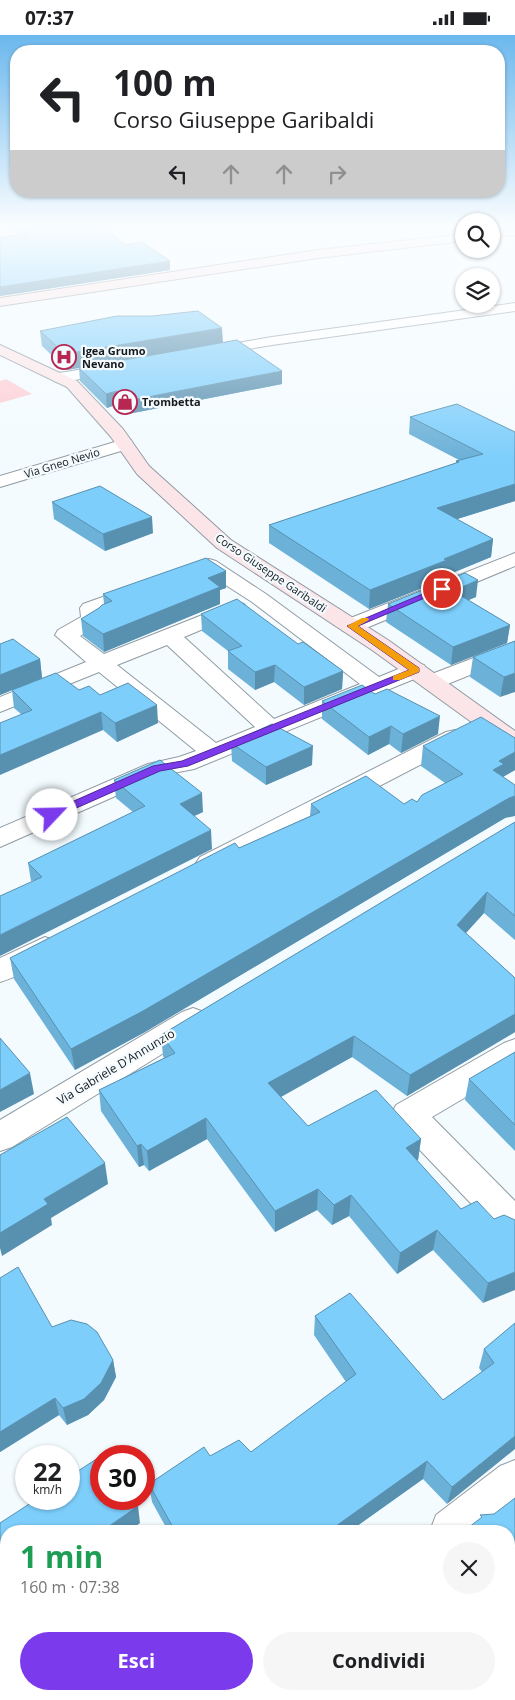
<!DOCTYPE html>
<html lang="it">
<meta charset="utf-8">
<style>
:root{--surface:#fff;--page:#f6f6f6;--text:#202124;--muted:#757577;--accent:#7c3aed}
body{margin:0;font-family:"Open Sans",sans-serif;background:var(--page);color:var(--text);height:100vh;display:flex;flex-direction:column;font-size:19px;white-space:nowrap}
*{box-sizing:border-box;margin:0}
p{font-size:16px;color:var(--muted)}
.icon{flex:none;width:28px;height:28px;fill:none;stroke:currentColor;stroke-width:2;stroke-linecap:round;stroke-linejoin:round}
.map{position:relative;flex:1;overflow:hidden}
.details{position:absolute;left:0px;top:1490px;width:515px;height:175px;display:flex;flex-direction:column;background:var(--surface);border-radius:20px 20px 0 0;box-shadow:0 1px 4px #0004}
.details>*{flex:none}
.banner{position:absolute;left:10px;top:10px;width:495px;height:152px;border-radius:20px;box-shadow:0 1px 4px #0004;background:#fff;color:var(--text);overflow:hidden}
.buttons{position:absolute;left:455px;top:178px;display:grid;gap:10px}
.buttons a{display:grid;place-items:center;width:45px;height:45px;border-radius:50%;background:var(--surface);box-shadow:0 1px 4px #0004;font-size:25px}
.speed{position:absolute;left:15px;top:1410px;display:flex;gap:10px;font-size:25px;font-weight:700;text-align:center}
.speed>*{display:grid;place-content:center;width:65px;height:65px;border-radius:50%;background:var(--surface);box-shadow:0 1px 4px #0004;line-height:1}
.speed small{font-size:12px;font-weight:400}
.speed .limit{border:8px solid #d22;background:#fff;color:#111}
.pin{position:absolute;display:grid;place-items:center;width:42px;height:42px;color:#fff;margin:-21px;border:2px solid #fff;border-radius:50%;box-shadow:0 1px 5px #0007}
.me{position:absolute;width:55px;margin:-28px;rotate:66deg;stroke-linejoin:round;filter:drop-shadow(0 0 4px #0008)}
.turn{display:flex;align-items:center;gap:18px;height:105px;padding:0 20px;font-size:22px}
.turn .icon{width:65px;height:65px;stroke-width:2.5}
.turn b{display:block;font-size:35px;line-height:42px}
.lanes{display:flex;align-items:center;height:48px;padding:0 20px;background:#0003;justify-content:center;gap:25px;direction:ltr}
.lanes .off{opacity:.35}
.round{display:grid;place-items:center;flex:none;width:52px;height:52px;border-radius:26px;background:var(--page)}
.overview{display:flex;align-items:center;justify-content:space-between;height:85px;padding:0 20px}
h1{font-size:30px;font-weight:700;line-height:38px;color:#1e9e55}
.primary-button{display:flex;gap:10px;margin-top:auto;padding:10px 20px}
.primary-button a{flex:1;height:58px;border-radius:30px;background:var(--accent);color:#fff;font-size:20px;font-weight:700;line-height:58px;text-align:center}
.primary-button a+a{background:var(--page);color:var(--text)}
.status{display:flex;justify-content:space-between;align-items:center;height:35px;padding:0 25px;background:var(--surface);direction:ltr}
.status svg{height:14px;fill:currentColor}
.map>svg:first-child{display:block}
.green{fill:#fdccd2}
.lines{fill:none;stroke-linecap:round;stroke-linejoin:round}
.street-casing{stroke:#909ba2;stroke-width:2}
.secondary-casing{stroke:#909ba2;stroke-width:2}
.street{fill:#fff;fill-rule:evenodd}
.secondary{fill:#fce5e8;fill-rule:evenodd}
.wall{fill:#6cb1d8}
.shaded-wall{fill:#5890b0}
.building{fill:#7ecefb;stroke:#5890b0}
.route{fill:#7c3aed;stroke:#51269a}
.slow{fill:#f59e0b}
.labels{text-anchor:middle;stroke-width:4.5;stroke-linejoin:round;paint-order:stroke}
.far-poi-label{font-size:11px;font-weight:bold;fill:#161a1d;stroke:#f3fbff;text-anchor:start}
.far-street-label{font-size:11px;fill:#161a1d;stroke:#f3fbff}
.street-label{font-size:12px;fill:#161a1d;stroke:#f3fbff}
</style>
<div class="status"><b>07:37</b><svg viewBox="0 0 49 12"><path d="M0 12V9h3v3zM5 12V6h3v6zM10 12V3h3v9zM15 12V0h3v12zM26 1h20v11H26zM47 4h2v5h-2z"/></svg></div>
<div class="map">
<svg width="515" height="1665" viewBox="0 0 515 1665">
<rect width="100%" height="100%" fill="#f3fbff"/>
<path class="green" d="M 6,344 L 32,359 L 0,368 L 0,346 Z"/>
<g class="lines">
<defs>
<g id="street">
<path d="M 515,268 L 515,276 L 272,310 L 208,321 L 203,320 L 201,317 L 203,314 L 208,313 L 272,302 Z"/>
<path d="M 116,329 L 121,330 L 123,333 L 121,336 L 59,348 L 54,346 L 51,343 L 54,340 L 59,338 Z"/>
<path d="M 125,404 L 131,405 L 133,409 L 131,413 L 0,452 L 0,441 Z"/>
<path d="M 515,518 L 515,531 L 359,596 L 351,597 L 343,596 L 340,591 L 343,586 Z"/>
<path d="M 209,524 L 216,526 L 266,559 L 379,642 L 408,630 L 416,628 L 424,630 L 427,635 L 424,640 L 194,734 L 163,740 L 0,812 L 0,793 L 148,729 L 179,722 L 196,716 L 99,637 L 0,677 L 0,662 L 86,627 L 55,600 L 58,595 L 81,582 L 80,573 L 83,569 L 139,549 L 146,551 L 149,555 L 146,559 L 101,576 L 103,584 L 100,589 L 80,601 L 104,619 L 230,569 L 237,567 L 244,569 L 247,573 L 244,577 L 184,602 L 274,684 L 360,649 L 252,567 L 207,538 L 194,542 L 187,540 L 184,536 L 187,532 ZM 167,610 L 255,692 L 216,708 L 117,630 Z"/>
<path d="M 515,607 L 515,622 L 440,652 L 432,654 L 424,652 L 421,647 L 424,642 Z"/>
<path d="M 455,695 L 464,697 L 467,702 L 464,707 L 220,834 L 210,837 L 200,834 L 196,828 L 200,822 L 446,697 Z"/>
<path d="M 45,902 L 55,906 L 60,913 C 52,927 16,942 0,947 L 0,923 Z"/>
<path d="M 193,973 L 204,977 L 209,985 L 204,993 L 12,1112 L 0,1116 L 0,1085 L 182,977 Z"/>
<path d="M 515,1004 L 515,1033 L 432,1082 L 515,1166 L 515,1206 L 502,1201 L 396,1090 L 391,1080 L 396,1070 L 504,1008 Z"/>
<path d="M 515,1425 L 515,1473 L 487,1496 L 430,1496 L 436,1480 L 500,1431 Z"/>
<path d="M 220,1659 L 274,1659 L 272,1665 L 218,1665 Z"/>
</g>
<g id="secondary">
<path d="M 515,194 L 515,200 L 491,202 L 491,195 Z"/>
<path d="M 464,199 L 464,206 L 318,223 L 0,271 L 0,263 L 318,215 Z"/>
<path d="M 0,310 L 77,346 L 123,394 L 149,431 L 231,505 L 388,605 L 515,696 L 515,714 L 506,712 L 372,615 L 217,513 L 137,439 L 111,402 L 67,352 L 0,320 Z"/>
</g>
</defs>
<use href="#street" class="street-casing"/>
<use href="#secondary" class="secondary-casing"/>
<use href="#street" class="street"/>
<use href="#secondary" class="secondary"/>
</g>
<g class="wall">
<path d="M 6,190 L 100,190 L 125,210 L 170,226 L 170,235 L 0,261 L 0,202 L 19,200 Z"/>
<path d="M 40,296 L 223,308 L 282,336 L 282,349 L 128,379 L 118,369 L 107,373 L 80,346 L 79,333 L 120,326 L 67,335 L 42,311 Z"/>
<path d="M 457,369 L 515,466 L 457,484 L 493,504 L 491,522 L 445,541 L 445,544 L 369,574 L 269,508 L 269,490 L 456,428 L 456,426 L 459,425 L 409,399 L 410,382 Z"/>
<path d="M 52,467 L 153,498 L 105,516 L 54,484 Z"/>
<path d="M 226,536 L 226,553 L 220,555 L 220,569 L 104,617 L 83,601 L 81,584 L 99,573 L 104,569 L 103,559 Z"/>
<path d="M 476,562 L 468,565 L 510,590 L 507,608 L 451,630 L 386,587 L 388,569 Z"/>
<path d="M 201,579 L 298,609 L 343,636 L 342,654 L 304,670 L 274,647 L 255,655 L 228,634 L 228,616 L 202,596 Z"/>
<path d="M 515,606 L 500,662 L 470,642 L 473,622 Z"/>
<path d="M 0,609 L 40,624 L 42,643 L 79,655 L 100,660 L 158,688 L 117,707 L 103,695 L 21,679 L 14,673 L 12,655 L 0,660 Z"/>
<path d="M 375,659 L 438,699 L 401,718 L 389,709 L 368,720 L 322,684 L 322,666 Z"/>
<path d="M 515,703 L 515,735 L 503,742 L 505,783 L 145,997 L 75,1035 L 14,944 L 10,923 L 239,813 L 310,781 L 311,769 L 404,769 L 417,767 L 445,748 L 421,731 L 423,711 Z"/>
<path d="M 231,708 L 312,730 L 266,750 L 232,726 Z"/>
<path d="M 114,745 L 203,777 L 194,781 L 212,814 L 31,846 L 28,828 L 133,777 L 116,763 Z"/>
<path d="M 515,787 L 515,905 L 484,878 L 466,898 L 515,943 L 515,997 L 407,1061 L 352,1022 L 281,1062 L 308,1091 L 421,1104 L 418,1125 L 417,1126 L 461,1174 L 494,1184 L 515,1185 L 483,1268 L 433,1215 L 397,1239 L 349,1181 L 332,1190 L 317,1175 L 275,1197 L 207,1104 L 149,1136 L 144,1130 L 139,1132 L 101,1076 L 99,1055 L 164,1023 L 163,1021 L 161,1000 Z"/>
<path d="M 515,1017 L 515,1116 L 465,1065 L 469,1044 Z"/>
<path d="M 0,1243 L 52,1292 L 113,1325 L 116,1342 L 104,1365 L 88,1380 L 67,1390 L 59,1380 L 0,1417 Z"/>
<path d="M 315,1281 L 443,1365 L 482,1337 L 479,1333 L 484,1314 L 515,1288 L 447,1469 L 423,1444 L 350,1496 L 168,1496 L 152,1467 L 149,1449 L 210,1421 L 251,1417 L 346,1347 L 314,1300 Z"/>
</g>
<g class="shaded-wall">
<path d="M 170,226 L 170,235 L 0,261 L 0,252 Z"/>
<path d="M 222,293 L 223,308 L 67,335 L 65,319 Z"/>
<path d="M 282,336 L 282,349 L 128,379 L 127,366 Z"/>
<path d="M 117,356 L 118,369 L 107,373 L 106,359 Z"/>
<path d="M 515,449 L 515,466 L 435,491 L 437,473 Z"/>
<path d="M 152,482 L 153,498 L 105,516 L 103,499 Z"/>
<path d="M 493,504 L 491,522 L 445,541 L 445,544 L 369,574 L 370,555 Z"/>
<path d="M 226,536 L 226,553 L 220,555 L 220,569 L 104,617 L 103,599 L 208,543 Z"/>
<path d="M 478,545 L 476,562 L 450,573 L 453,556 Z"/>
<path d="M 510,590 L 507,608 L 451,630 L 453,612 Z"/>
<path d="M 40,624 L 42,643 L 0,660 L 0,640 Z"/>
<path d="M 275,630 L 274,647 L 255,655 L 255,637 Z"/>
<path d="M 343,636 L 342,654 L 304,670 L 304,652 Z"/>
<path d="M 515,638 L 515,657 L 500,662 L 504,642 Z"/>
<path d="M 157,670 L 158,688 L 117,707 L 115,688 Z"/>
<path d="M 101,677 L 103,695 L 0,740 L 0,720 Z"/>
<path d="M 440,681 L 438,699 L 401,718 L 403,699 Z"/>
<path d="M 391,691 L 389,709 L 368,720 L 369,702 Z"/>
<path d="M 313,711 L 312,730 L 266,750 L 266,732 Z"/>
<path d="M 515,717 L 515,735 L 501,743 L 493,735 L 499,726 Z"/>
<path d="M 202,758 L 203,777 L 181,787 L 180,769 Z"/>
<path d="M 515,761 L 515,781 L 505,783 L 145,997 L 75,1035 L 71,1014 L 509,763 Z"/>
<path d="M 211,795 L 212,814 L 0,921 L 0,900 Z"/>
<path d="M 487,857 L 484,878 L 454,911 L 457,890 Z"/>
<path d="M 515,979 L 515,997 L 407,1061 L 410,1040 Z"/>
<path d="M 354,1001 L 352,1022 L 268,1069 L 268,1048 Z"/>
<path d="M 30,1038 L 34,1059 L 0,1077 L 0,1055 Z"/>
<path d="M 206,1083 L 207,1104 L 149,1136 L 147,1116 Z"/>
<path d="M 421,1104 L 418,1125 L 403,1134 L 406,1113 Z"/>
<path d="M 141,1109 L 144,1130 L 139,1132 L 137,1111 Z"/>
<path d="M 105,1128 L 108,1149 L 51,1183 L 52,1190 L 2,1221 L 0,1213 L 0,1198 L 44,1164 Z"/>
<path d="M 318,1154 L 317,1175 L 275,1197 L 275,1176 Z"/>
<path d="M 351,1160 L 349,1181 L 332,1190 L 334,1170 Z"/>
<path d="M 437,1195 L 433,1215 L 397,1239 L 400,1218 Z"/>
<path d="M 515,1237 L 515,1255 L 483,1268 L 488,1248 Z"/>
<path d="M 113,1325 L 116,1342 L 104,1365 L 88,1380 L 67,1390 L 63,1373 Z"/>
<path d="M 55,1363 L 59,1380 L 0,1417 L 0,1397 Z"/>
<path d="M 515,1401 L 515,1414 L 447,1469 L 452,1452 Z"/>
<path d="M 427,1426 L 423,1444 L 350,1496 L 329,1496 Z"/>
<path d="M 138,1471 L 140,1488 L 130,1496 L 102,1496 Z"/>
<path d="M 6,1538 L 6,1559 L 0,1564 L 0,1543 Z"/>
<path d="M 515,1582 L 515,1591 L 509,1597 L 509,1588 Z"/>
<path d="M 188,1660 L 188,1665 L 181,1665 Z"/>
</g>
<g class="building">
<path d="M 16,190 L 100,190 L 125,210 L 142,207 L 170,226 L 0,252 L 0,202 L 28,199 Z"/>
<path d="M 198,276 L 222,293 L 65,319 L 40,296 L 117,281 L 152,281 Z"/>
<path d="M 237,305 L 282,336 L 127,366 L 117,356 L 106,359 L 79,333 Z"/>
<path d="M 457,369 L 515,397 L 515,449 L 437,473 L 493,504 L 444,524 L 447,525 L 370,555 L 269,490 L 459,427 L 456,426 L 483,419 L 410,382 Z"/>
<path d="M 100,451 L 152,482 L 103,499 L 52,467 Z"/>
<path d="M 206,523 L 226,536 L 208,543 L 220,552 L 103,599 L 81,584 L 99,573 L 102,570 L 112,566 L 103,559 Z"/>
<path d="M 465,538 L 478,545 L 453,556 L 510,590 L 453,612 L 388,569 Z"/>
<path d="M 237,564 L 298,609 L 303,607 L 343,636 L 304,652 L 275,630 L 255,637 L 228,616 L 242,611 L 201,579 Z"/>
<path d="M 13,604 L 40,624 L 0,640 L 0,609 Z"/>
<path d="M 515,606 L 515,638 L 504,642 L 473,622 Z"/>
<path d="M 56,638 L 79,655 L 89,651 L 100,660 L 128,648 L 157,670 L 115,688 L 101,677 L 0,720 L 0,688 L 32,675 L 12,655 Z"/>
<path d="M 362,650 L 375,659 L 387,654 L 440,681 L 403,699 L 391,691 L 369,702 L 322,666 Z"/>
<path d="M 481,682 L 515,703 L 515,717 L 499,726 L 504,729 L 493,735 L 515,750 L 515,761 L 509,763 L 143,976 L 71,1014 L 10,923 L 231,810 L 235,808 L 239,813 L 320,777 L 311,769 L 366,741 L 404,769 L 412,764 L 417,767 L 422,760 L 463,739 L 423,711 Z"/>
<path d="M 272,689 L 313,711 L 266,732 L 231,708 Z"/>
<path d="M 160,725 L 202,758 L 180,769 L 211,795 L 0,900 L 0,861 L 42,842 L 28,828 L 145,771 L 114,745 Z"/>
<path d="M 515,787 L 515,881 L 487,857 L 457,890 L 515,943 L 515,979 L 410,1040 L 354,1001 L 268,1048 L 308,1091 L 376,1055 L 421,1104 L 406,1113 L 461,1174 L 477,1166 L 494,1184 L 504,1180 L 515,1185 L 515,1237 L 488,1248 L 437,1195 L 400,1218 L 351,1160 L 334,1170 L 318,1154 L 275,1176 L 206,1083 L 147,1116 L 141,1109 L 137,1111 L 99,1055 L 175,1018 L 161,1000 Z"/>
<path d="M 0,1003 L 30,1038 L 0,1055 Z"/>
<path d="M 515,1017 L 515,1090 L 469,1044 Z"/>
<path d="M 67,1082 L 105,1128 L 44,1164 L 48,1169 L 0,1198 L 0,1120 Z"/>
<path d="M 18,1232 L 52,1292 L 71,1285 L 87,1289 L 97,1297 L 113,1325 L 101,1348 L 84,1364 L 63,1373 L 55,1363 L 0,1397 L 0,1243 Z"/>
<path d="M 350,1258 L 443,1365 L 494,1328 L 484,1314 L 515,1288 L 515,1401 L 452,1452 L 427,1426 L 329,1496 L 175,1496 L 149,1449 L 204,1412 L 210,1421 L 239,1405 L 251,1417 L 356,1339 L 315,1281 Z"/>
<path d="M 107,1417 L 109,1421 L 101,1421 L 101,1464 L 133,1464 L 138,1471 L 102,1496 L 6,1496 L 6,1538 L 0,1543 L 0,1488 L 37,1464 L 69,1464 L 69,1442 Z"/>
<path d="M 515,1463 L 515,1582 L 509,1588 L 509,1496 L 464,1496 L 482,1482 L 480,1480 L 494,1479 Z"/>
<path d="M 0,1612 L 6,1623 L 6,1659 L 187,1659 L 188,1660 L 181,1665 L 0,1665 Z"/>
<path d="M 267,1659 L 467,1659 L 472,1665 L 259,1665 Z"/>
</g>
<linearGradient id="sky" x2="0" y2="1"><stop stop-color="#6bb8ed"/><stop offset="0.45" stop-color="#fafdff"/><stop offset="1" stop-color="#fafdff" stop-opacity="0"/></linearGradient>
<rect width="515" height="423" fill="url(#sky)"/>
<path class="route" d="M 439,552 L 446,554 L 358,591 L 419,633 L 419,637 L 188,731 L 160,736 L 56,782 L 52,783 L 47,780 L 49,777 L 153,731 L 182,726 L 409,635 L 347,591 Z"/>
<path class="slow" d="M 362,583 L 368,583 L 369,585 L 358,591 L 419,633 L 419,637 L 400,645 L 393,645 L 393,641 L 409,635 L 347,591 Z"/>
<defs>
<symbol id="hospital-ring" viewBox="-11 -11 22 22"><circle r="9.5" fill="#f3fbff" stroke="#b72752" stroke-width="1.5"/><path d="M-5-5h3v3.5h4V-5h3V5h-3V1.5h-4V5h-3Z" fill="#b72752"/></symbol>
<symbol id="shop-ring" viewBox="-11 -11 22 22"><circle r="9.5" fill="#f3fbff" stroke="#b72752" stroke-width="1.5"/><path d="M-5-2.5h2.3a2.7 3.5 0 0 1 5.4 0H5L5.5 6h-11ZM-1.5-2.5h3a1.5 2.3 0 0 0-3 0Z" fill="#b72752"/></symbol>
</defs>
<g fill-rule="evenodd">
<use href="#hospital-ring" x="50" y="308" width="28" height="28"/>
<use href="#shop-ring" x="111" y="353" width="28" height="28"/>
</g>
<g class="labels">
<g class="far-poi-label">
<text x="82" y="320">Igea Grumo<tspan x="82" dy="13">Nevano</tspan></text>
<text x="142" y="371">Trombetta</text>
</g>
<g class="far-street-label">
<text transform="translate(62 428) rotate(-17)" y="4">Via Gneo Nevio</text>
<text transform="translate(271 538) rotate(34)" y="4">Corso Giuseppe Garibaldi</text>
</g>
<g class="street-label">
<text transform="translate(116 1032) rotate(-31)" y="4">Via Gabriele D'Annunzio</text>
</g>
</g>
</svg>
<div class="buttons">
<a><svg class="icon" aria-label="search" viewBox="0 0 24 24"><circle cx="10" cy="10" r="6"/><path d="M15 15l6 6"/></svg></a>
<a><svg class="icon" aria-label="layers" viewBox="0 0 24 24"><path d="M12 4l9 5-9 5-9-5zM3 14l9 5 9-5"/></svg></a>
</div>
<div class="speed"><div>22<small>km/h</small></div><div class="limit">30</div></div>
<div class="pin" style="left:442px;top:554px;background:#d93025"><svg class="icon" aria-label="arrive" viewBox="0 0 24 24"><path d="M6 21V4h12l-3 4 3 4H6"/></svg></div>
<svg class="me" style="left:52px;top:780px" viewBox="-20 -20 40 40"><circle r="19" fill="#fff"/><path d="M0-13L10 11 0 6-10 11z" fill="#7c3aed"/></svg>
<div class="banner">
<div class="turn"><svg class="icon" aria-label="left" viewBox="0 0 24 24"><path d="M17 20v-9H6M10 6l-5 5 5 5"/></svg><div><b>100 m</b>Corso Giuseppe Garibaldi</div></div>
<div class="lanes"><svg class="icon" aria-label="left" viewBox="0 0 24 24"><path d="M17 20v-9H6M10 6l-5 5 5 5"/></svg><svg class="icon off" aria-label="ahead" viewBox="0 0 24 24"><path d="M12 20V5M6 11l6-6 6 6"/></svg><svg class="icon off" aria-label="ahead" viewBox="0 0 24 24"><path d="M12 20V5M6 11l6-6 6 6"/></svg><svg class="icon off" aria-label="right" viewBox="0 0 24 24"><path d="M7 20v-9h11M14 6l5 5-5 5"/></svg></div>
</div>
<section class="details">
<div class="overview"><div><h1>1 min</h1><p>160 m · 07:38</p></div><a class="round"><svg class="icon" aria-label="close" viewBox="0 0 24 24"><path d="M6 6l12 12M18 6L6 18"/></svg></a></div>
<div class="primary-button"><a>Esci</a><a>Condividi</a></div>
</section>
</div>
